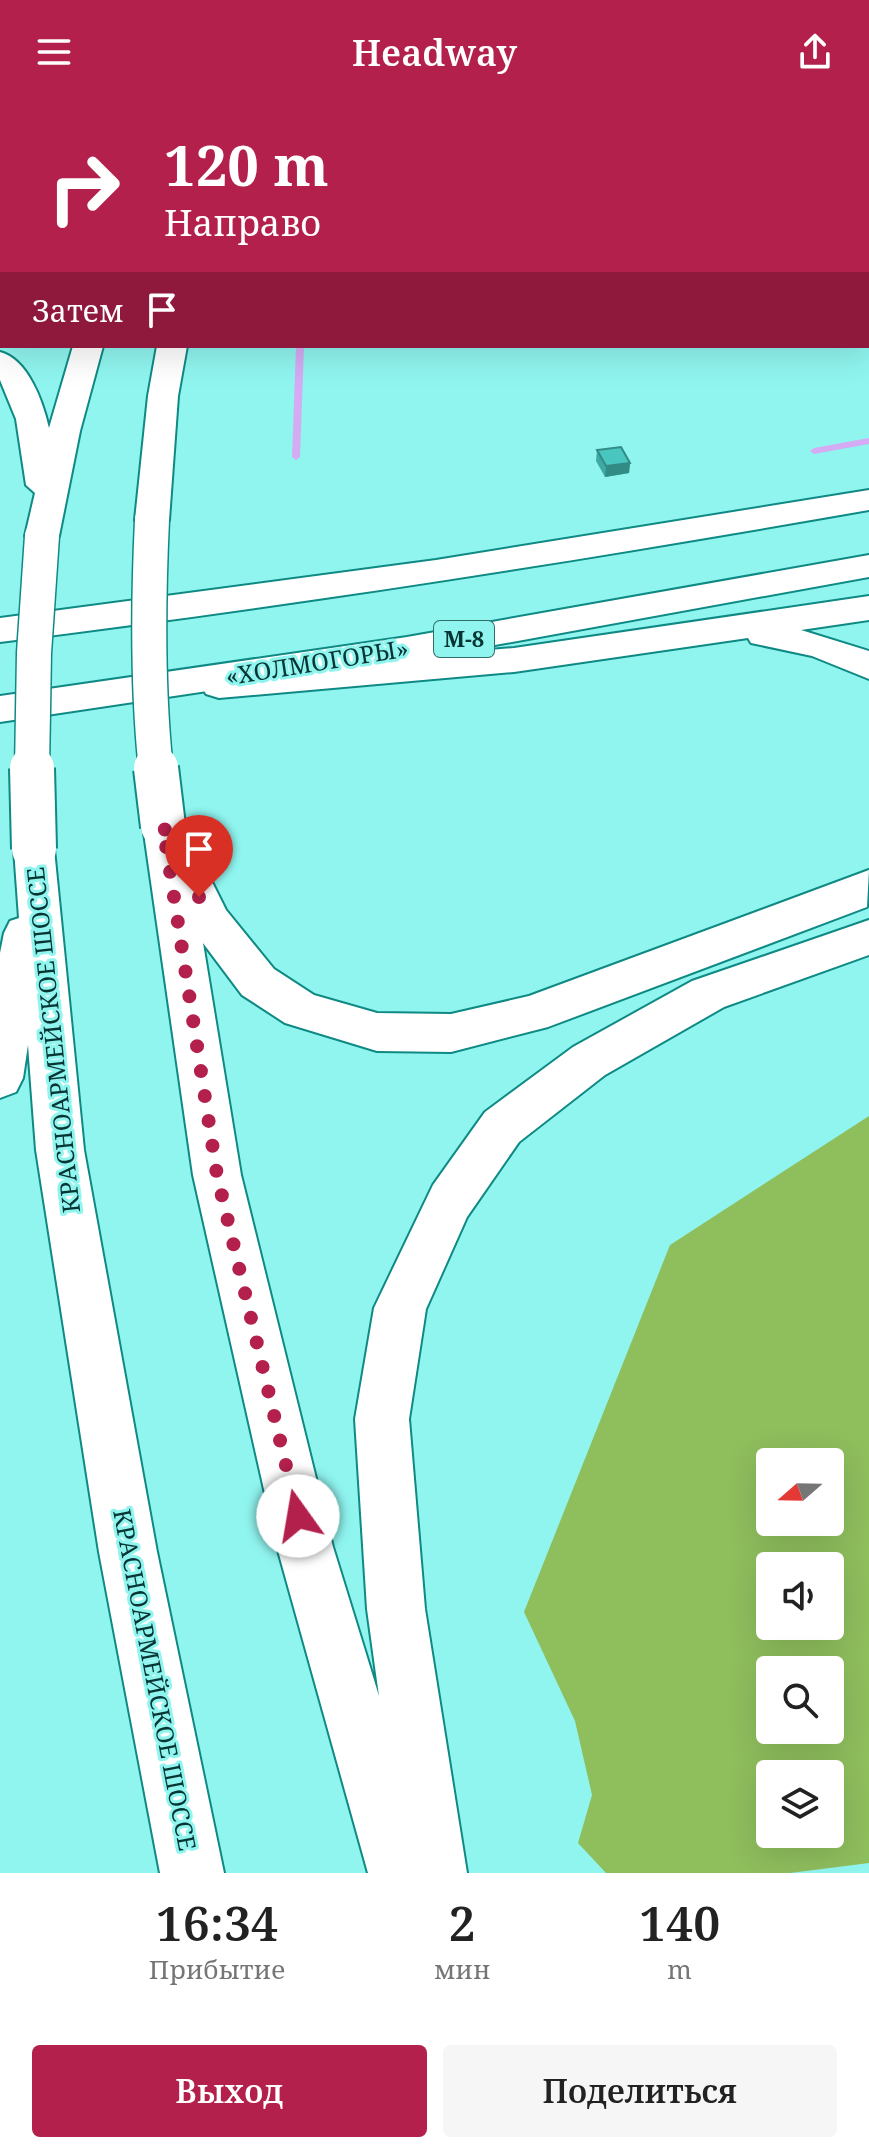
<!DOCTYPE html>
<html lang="ru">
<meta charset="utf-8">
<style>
:root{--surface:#fff;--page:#f6f6f6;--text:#222;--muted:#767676;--accent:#b2204b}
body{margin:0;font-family:"Noto Serif",serif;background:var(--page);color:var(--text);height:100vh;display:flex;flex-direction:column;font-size:30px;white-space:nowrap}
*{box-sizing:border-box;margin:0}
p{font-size:26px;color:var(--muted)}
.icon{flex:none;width:44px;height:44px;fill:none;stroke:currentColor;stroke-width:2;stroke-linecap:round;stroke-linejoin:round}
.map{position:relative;height:1769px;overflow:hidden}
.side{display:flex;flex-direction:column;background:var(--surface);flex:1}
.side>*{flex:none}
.banner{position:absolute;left:0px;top:0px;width:870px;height:244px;box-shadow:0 8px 32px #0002;background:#b2204b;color:#fff;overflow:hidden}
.needle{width:52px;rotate:250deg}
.buttons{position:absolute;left:756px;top:1344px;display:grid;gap:16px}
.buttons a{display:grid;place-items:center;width:88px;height:88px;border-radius:8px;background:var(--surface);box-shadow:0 8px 32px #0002;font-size:40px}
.pin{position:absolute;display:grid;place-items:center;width:68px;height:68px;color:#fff;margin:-82px -34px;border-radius:50% 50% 50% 0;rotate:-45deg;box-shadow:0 0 8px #0007}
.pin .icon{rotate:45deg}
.me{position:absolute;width:88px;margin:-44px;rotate:347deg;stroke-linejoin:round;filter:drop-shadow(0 0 6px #0008)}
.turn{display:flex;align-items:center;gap:28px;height:168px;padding:0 32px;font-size:36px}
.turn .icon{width:104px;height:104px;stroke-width:2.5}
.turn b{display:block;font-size:56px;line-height:68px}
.then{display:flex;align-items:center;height:76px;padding:0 32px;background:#0003;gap:16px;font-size:30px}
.eta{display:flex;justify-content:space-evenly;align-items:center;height:136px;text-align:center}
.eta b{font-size:48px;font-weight:600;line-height:56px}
.action{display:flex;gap:16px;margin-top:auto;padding:16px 32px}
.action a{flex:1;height:92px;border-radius:8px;background:var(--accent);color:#fff;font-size:32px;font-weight:600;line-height:92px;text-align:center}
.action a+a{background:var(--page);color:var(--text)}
header{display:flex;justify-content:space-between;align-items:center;height:104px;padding:0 32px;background:var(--accent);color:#fff;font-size:36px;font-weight:600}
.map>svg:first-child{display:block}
.forest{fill:#8fbe5d;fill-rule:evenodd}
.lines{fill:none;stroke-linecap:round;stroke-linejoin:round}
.stream{fill:#d5abf4;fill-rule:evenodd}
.secondary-casing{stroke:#0f8984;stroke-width:4}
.highway-casing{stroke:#0f8984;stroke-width:4}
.secondary{fill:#fff;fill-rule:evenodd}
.highway{fill:#fff;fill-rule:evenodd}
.secondary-bridge-far1-casing{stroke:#0f8984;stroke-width:37;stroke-linecap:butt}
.secondary-bridge-casing{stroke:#0f8984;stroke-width:48;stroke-linecap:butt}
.secondary-bridge-far1{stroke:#fff;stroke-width:34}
.secondary-bridge{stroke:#fff;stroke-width:44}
.wall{fill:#3faaa4}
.shaded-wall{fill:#338b86}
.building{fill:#49c6bf;stroke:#338b86;stroke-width:2}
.route{stroke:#b2204b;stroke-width:14;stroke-dasharray:0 25.2}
.labels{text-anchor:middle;stroke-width:6;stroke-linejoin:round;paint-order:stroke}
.shield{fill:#90f5ef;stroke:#2f6f6b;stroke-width:2}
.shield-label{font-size:22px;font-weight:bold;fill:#063533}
.street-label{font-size:24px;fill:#063533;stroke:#90f5ef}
</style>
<header><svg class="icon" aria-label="menu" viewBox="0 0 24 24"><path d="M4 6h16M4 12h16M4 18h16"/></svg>Headway<svg class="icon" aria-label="share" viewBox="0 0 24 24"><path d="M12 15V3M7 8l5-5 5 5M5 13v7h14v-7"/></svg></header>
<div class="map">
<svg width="869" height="1769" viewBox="0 0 869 1769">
<rect width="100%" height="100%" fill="#90f5ef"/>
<path class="forest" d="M 869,1012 L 869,1759 L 790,1769 L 606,1769 L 578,1739 L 592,1691 L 575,1617 L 524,1508 L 670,1141 ZM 770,1358 L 830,1358 L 830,1418 L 770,1418 ZM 770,1462 L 830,1462 L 830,1522 L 770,1522 ZM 770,1566 L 830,1566 L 830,1626 L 770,1626 ZM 770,1670 L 830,1670 L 830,1730 L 770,1730 Z"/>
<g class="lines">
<g class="stream">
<rect x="340" y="0" width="6" height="2"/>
<path d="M 296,242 L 304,242 L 300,353 L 296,356 L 292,353 Z"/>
<path d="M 869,334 L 869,340 L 814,350 L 810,347 L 814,344 Z"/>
</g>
<defs>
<g id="secondary">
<path d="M 114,0 L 138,0 L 113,2 Z"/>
<rect x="153" y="0" width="24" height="2"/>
<path d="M 233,0 L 257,0 L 232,2 Z"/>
<path d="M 2,60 L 2,76 L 0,77 L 0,61 Z"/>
<path d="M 73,242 L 103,242 L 80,327 L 59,432 L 54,439 L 42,442 L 30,439 L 25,432 L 35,389 L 26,381 L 16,315 L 0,276 L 0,248 C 28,255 43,298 49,324 Z"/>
<path d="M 157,242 L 187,242 L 178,292 L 169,416 L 164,423 L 152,426 L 140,423 L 135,416 L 148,292 Z"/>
<path d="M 869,492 L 869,516 L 801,526 L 869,547 L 869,575 L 812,552 L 751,539 L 748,534 L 514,568 L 219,594 L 206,590 L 201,581 L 206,572 L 219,568 L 514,544 Z"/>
<path d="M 163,707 L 177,711 L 183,722 L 187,745 L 197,748 L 226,806 L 274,865 L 314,891 L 377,909 L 451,910 L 529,892 L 869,766 L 867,803 L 548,923 L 451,948 L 377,947 L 285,919 L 242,891 L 203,839 L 241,1071 L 333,1443 L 379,1592 L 367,1505 L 355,1315 L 374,1204 L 433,1081 L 485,1008 L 573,943 L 692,877 L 869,816 L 869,851 L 724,903 L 605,971 L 519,1038 L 467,1113 L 426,1205 L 409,1315 L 425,1505 L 467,1769 L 368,1769 L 277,1443 L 193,1071 L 143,722 L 149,711 Z"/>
<path d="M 34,730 L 48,734 L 54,745 L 84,1046 L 157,1448 L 224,1769 L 160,1769 L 99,1448 L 36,1046 L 28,941 L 23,974 L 16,988 L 0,994 L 0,849 L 4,829 L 10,817 L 19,814 L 14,745 L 20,734 Z"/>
</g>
<g id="highway">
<path d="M 869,386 L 869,406 C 580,457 291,502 0,538 L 0,514 L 436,456 Z"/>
<path d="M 869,451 L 869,473 L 407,557 L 0,618 L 0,592 L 407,533 Z"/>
</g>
</defs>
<use href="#secondary" class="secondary-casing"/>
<use href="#highway" class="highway-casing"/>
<use href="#secondary" class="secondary"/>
<use href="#highway" class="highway"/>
<defs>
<g id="secondary-bridge-far1">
<path d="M 152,416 C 148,500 147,583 156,666"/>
<path d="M 32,666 L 34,549 L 42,432"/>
</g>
<g id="secondary-bridge">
<path d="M 32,664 L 34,745"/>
<path d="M 156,664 L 163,722"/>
</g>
</defs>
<use href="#secondary-bridge-far1" class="secondary-bridge-far1-casing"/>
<use href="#secondary-bridge" class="secondary-bridge-casing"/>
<use href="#secondary-bridge-far1" class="secondary-bridge-far1"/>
<use href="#secondary-bridge" class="secondary-bridge"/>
</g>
<path class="wall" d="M 597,346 L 630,359 L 629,369 L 605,373 L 596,357 Z"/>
<path class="shaded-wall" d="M 630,359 L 629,369 L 605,373 L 606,362 Z"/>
<path class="building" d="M 621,343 L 630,359 L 606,362 L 597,346 Z"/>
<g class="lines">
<path class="route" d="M 199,793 L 163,722 L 217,1071 L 298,1412"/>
</g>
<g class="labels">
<rect class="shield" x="434" y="517" width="60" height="36" rx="6"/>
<g class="shield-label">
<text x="464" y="543">М-8</text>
</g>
<g class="street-label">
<text transform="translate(317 559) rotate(-9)" y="8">«ХОЛМОГОРЫ»</text>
<text transform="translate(54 936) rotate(-96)" y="8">КРАСНОАРМЕЙСКОЕ ШОССЕ</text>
<text transform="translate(154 1576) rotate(79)" y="8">КРАСНОАРМЕЙСКОЕ ШОССЕ</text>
</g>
</g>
</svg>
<div class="buttons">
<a><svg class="needle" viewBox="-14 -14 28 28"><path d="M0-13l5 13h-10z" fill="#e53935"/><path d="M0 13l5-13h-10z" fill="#767676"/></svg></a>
<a><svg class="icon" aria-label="sound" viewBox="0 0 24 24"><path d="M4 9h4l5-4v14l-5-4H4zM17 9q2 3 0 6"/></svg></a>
<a><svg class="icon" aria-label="search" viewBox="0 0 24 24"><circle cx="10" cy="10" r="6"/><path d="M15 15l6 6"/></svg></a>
<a><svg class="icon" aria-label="layers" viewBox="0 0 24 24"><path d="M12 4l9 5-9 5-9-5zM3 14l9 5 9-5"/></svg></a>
</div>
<div class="pin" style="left:199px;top:793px;background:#d93025"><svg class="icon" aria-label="arrive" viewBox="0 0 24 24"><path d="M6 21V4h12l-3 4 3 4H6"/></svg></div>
<svg class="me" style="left:298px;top:1412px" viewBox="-20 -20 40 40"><circle r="19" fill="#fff"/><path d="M0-13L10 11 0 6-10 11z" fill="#b2204b"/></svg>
<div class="banner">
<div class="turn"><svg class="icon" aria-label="right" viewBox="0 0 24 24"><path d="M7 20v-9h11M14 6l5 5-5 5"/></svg><div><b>120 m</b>Направо</div></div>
<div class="then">Затем<svg class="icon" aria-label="arrive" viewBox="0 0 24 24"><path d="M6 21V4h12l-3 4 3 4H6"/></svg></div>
</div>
</div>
<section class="side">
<div class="eta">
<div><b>16:34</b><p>Прибытие</p></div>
<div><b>2</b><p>мин</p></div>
<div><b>140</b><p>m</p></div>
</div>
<div class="action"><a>Выход</a><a>Поделиться</a></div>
</section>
